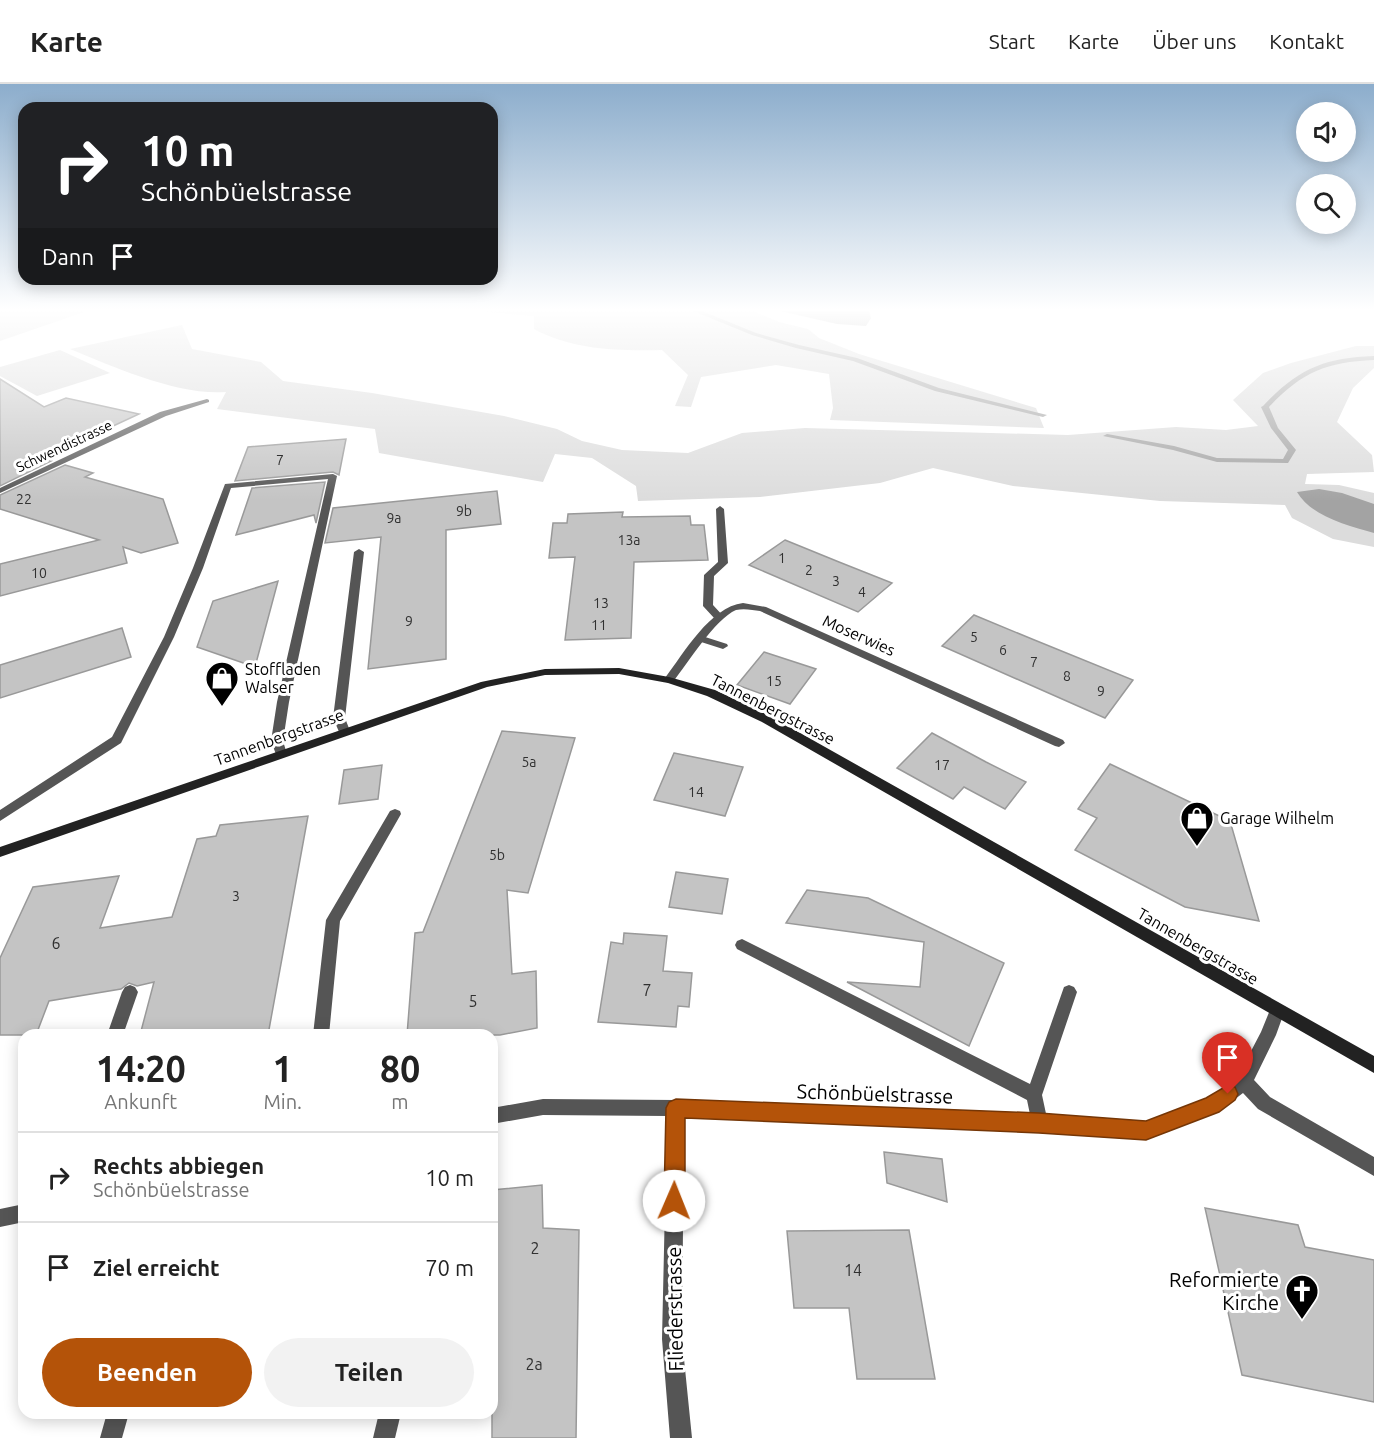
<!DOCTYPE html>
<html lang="de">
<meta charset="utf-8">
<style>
:root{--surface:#fff;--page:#f2f2f2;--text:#222;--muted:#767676;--line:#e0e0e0;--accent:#b45309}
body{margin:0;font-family:Ubuntu,sans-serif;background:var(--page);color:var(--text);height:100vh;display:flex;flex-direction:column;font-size:22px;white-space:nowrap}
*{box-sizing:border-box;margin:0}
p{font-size:20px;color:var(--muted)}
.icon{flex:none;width:33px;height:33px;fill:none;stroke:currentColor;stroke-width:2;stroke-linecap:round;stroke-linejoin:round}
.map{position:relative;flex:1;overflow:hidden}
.details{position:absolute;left:18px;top:945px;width:480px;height:390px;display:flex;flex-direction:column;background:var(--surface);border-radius:18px;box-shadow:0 3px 15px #0003}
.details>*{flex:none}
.top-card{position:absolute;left:18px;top:18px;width:480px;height:183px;border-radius:18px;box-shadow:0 3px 15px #0003;background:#202124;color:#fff;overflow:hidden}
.tools{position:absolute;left:1296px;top:18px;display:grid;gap:12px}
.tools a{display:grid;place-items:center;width:60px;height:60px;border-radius:50%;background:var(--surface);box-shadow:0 3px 15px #0003;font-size:30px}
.pin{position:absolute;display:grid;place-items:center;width:51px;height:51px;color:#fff;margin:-62px -26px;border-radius:50% 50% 50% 0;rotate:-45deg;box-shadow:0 0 6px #0007}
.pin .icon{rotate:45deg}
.me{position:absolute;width:66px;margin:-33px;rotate:1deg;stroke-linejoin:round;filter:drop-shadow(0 0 4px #0008)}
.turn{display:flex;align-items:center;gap:21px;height:126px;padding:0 24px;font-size:27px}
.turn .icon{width:78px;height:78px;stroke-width:2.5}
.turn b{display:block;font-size:42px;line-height:51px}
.then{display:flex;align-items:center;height:57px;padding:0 24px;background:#0003;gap:12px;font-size:22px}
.eta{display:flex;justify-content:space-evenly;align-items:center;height:102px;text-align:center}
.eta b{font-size:36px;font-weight:700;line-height:42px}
.action{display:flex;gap:12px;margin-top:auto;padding:12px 24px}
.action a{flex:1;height:69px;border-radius:36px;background:var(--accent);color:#fff;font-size:24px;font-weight:700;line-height:69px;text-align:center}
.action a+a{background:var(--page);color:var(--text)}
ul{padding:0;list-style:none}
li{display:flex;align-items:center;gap:18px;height:90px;padding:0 24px;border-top:2px solid var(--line)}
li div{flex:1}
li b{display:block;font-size:22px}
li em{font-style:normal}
header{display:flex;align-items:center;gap:36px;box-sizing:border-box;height:84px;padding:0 30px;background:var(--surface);border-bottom:2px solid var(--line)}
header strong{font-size:28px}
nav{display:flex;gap:33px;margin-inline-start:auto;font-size:21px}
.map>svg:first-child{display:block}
.green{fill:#dcdcdc}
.water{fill:#a3a3a3}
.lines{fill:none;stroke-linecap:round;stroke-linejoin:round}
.stream{fill:#a3a3a3;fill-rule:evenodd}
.building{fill:#c4c4c4;stroke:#999;stroke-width:1.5}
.lane{fill:#555;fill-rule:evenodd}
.street{fill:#555;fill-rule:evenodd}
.secondary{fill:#222;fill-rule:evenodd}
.route{fill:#b45309;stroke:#753606;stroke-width:1.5}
.labels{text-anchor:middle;stroke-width:6;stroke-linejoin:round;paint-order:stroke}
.far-street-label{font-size:14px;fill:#000;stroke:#fff}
.number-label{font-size:14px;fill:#313131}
.street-label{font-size:16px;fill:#000;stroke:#fff}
.poi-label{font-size:16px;fill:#000;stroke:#fff;text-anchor:start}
.near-number-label{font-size:16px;fill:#313131}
.near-street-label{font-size:20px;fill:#000;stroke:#fff}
.near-poi-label{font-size:20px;fill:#000;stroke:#fff;text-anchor:end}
</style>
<header>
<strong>Karte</strong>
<nav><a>Start</a><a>Karte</a><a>Über uns</a><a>Kontakt</a></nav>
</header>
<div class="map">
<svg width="1374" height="1354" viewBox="0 0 1374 1354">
<rect width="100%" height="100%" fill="#fff"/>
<g class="green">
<path d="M 0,227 L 87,227 L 0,257 Z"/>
<path d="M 477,227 L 753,227 L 779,238 L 808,245 L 819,254 L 859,270 L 1036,324 L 1044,344 L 830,336 L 833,324 L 829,290 L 776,281 L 701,293 L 691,323 L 675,322 L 688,291 L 662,266 C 619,267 572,266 534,245 L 534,232 Z"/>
<path d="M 182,241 L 192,265 L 261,278 L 283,297 L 372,309 L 504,332 L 557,345 L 582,357 L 622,366 L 688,369 L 742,349 L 805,344 L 1068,351 L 1176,343 L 1226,346 L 1258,342 L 1233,316 L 1263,289 L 1291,279 L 1356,262 L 1374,262 L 1374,284 L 1353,304 L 1337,338 L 1372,371 L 1374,388 L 1307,390 L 1305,400 L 1339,401 L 1374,409 L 1374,463 L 1333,455 L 1292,434 L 1285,421 L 1160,417 L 1013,402 L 933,384 L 880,399 L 760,413 L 638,417 L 636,402 L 592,374 L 555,370 L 543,398 L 379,369 L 375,345 L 217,325 L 226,308 C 179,312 114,283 70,265 Z"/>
<path d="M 60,266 L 110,289 L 37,312 L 0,292 L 0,283 Z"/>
</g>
<g class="water">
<path d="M 780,227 L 869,227 L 871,234 L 866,242 L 837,240 Z"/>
<path d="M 1319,405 L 1342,409 L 1374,420 L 1374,449 C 1347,441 1312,433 1297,408 Z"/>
</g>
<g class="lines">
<g class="stream">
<path d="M 693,227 L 702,227 L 756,249 L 799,261 L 857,274 L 939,304 L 1047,331 L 1043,333 L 935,307 L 853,277 L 796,264 L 752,251 Z"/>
<path d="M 1374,272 L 1374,276 C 1326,278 1302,288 1269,323 L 1278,344 L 1296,366 L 1288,379 L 1217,378 L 1173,366 L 1103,352 L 1107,350 L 1174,362 L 1217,374 L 1283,375 L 1288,366 L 1271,344 L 1261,323 L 1263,322 C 1298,285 1323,274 1374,272 Z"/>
</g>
</g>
<g class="building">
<path d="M 0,295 L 44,323 L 66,314 L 139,330 L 42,375 L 51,377 L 0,402 Z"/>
<path d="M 346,355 L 339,391 L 333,388 L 235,397 L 248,363 Z"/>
<path d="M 65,381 L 93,389 L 85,393 L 163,415 L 178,459 L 141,469 L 123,463 L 127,479 L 0,512 L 0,480 L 99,456 L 0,425 L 0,411 Z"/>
<path d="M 325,398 L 316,439 L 314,431 L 236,451 L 252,404 Z"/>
<path d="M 497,407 L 501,440 L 446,446 L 446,575 L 368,585 L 381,453 L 325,459 L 333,424 Z"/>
<path d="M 623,428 L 622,433 L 690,432 L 691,441 L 704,441 L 708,476 L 634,478 L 631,554 L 565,556 L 575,473 L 549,474 L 553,439 L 567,439 L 568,430 Z"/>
<path d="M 785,456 L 839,478 L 892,499 L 858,528 L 749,481 Z"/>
<path d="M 278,497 L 255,583 L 197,563 L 213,517 Z"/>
<path d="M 974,531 L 1032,555 L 1133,596 L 1105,634 L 942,562 Z"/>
<path d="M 122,544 L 131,573 L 0,614 L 0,581 Z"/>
<path d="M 764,568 L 816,585 L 790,620 L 737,601 Z"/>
<path d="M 502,647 L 575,654 L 528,809 L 507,806 L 512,890 L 536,887 L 537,944 L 500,951 L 407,951 L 415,849 L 423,848 Z"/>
<path d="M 932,649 L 986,678 L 1026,698 L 1005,725 L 964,703 L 953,715 L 897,684 Z"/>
<path d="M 674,669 L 743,683 L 725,732 L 654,716 Z"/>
<path d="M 1110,680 L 1230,737 L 1259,837 L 1185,823 L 1075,766 L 1097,734 L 1078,725 Z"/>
<path d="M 382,681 L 378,715 L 339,720 L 344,686 Z"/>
<path d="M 308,732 L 268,951 L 140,951 L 154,898 L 137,902 L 129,899 L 121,905 L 49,917 L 36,951 L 0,951 L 0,874 L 33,803 L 119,792 L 100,844 L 172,833 L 197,755 L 216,752 L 220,741 Z"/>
<path d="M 676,788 L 728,795 L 722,830 L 669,823 Z"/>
<path d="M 807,806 L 868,814 L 1004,879 L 969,962 L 847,898 L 920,903 L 924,858 L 786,839 Z"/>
<path d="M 624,849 L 667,852 L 663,887 L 692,889 L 689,923 L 678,922 L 676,943 L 598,938 L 611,858 L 623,860 Z"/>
<path d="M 884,1068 L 942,1075 L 947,1118 L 887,1099 Z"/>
<path d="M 542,1101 L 543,1144 L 579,1146 L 576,1354 L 492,1354 L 492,1106 Z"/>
<path d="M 1205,1124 L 1298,1141 L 1305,1163 L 1374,1176 L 1374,1318 L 1242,1291 Z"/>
<path d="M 909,1146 L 935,1295 L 857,1295 L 849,1224 L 794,1224 L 787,1147 Z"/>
</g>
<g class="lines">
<g class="lane">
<path d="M 333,390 L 337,392 L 289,618 L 283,657 L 287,670 L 285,673 L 277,673 L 271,657 L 277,618 L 328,395 L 231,404 L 203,484 L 174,553 L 121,659 L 0,737 L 0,726 L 112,653 L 164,553 L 193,484 L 225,400 Z"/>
<path d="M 720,422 L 724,425 L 728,479 L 714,492 L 713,521 L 724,533 L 719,536 L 715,535 L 703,522 L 704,491 L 718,478 L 716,425 Z"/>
<path d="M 359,465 L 364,468 L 345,634 L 350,647 L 344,651 L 340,650 L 333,634 L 354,468 Z"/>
<path d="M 702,552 L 727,560 L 728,562 L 723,565 L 698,557 L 697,555 Z"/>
<path d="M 395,725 L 400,727 L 401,730 L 340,837 L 329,951 L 313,951 L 326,836 L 390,727 Z"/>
<path d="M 742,855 L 1030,1000 L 1064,903 L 1069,901 L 1074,903 L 1077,908 L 1042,1011 L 1048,1039 L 1045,1045 L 1039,1048 L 1033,1045 L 1027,1016 L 737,865 L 735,861 L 737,857 Z"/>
<path d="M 130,901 L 135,903 L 138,908 L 123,951 L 107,951 L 122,908 L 125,903 Z"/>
<path d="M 107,1329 L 129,1329 L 122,1354 L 100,1354 Z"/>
<path d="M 379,1329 L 401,1329 L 395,1354 L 373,1354 Z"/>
</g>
<g class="street">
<path d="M 207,315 L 209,316 L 209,318 L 166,332 L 0,409 L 0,404 L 160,328 Z"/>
<path d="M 743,519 L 766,523 L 1063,656 L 1065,659 L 1059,663 L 1055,662 L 760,527 C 753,526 744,524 736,526 C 715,535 687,580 673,598 L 665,598 L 664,596 L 665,594 C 684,569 710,523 743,519 Z"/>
<path d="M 1277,919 L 1282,921 L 1285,926 L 1276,951 L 1254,996 L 1270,1013 L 1374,1073 L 1374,1092 L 1258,1025 L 1243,1009 L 1218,1028 L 1146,1056 L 1039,1048 L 684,1033 L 682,1255 L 692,1354 L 670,1354 L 662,1255 L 667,1032 L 543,1031 L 492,1040 L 492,1024 L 543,1015 L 676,1016 L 1039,1030 L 1146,1038 L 1207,1016 L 1238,992 L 1261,948 L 1272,921 Z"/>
<path d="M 24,1120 L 24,1138 L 0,1143 L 0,1125 Z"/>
</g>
<path class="secondary" d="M 619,584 L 669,593 L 715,606 L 770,632 L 1374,972 L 1374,989 L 762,638 L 707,612 L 668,599 L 619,590 L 545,591 L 487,603 L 0,773 L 0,763 L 481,598 L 545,585 Z"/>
</g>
<linearGradient id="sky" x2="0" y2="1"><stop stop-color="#8cadcc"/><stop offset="0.54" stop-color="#fff"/><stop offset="1" stop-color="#fff" stop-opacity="0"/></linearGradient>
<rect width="1374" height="417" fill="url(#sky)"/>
<path class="route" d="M 1228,1001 L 1235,1003 L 1238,1010 L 1235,1016 L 1219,1028 L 1146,1056 L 1039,1049 L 685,1034 L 685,1117 L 682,1124 L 674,1127 L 667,1124 L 664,1117 L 666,1024 L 669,1018 L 676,1015 L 1039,1029 L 1146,1037 L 1206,1014 Z"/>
<defs>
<symbol id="shop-pin" viewBox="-11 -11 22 30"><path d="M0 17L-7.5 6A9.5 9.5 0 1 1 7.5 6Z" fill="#000" stroke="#fff"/><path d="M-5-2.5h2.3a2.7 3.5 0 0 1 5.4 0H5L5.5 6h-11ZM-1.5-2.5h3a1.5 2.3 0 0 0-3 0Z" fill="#fff"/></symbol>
<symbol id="church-pin" viewBox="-11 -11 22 30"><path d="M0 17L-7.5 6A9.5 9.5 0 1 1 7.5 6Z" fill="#000" stroke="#fff"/><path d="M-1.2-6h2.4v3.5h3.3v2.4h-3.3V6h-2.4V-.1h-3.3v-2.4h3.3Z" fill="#fff"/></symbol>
</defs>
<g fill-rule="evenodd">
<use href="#shop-pin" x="203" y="575" width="38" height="52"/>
<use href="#shop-pin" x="1178" y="715" width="38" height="52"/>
<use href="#church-pin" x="1283" y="1188" width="38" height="52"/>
</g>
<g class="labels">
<g class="far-street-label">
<text transform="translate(64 362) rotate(-25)" y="5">Schwendistrasse</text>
</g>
<g class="number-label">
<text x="280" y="381">7</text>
<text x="24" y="420">22</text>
<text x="464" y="432">9b</text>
<text x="394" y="439">9a</text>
<text x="629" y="461">13a</text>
<text x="782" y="479">1</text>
<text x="809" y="491">2</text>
<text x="39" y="494">10</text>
<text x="836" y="502">3</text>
<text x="862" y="513">4</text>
<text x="601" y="524">13</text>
<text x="409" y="542">9</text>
<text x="599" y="546">11</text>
<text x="974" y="558">5</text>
<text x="1003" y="571">6</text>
<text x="1034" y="583">7</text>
<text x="1067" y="597">8</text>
<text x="774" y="602">15</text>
<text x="1101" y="612">9</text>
<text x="529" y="683">5a</text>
<text x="942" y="686">17</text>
<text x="696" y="713">14</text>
<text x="497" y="776">5b</text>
<text x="236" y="817">3</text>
</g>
<g class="street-label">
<text transform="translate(859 551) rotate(24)" y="6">Moserwies</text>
<text transform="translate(773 625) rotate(27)" y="6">Tannenbergstrasse</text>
<text transform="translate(279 653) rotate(-20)" y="6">Tannenbergstrasse</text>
<text transform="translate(1198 862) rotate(30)" y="6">Tannenbergstrasse</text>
</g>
<g class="poi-label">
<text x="245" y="591">Stoffladen<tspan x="245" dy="18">Walser</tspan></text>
<text x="1220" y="740">Garage Wilhelm</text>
</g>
<g class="near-number-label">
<text x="56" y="865">6</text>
<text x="647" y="912">7</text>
<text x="473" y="923">5</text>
<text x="535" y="1170">2</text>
<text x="853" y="1192">14</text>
<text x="534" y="1286">2a</text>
</g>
<g class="near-street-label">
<text transform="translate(875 1010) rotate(2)" y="7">Schönbüelstrasse</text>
<text transform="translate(675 1225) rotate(-91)" y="7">Fliederstrasse</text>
</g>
<g class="near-poi-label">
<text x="1279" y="1203">Reformierte<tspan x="1279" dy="23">Kirche</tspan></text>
</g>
</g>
</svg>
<div class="tools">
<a><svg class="icon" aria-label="sound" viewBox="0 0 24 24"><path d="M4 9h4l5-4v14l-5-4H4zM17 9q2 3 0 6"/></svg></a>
<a><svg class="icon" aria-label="search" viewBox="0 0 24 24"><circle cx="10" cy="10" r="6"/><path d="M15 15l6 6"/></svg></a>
</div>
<div class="pin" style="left:1228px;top:1010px;background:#d93025"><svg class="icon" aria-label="arrive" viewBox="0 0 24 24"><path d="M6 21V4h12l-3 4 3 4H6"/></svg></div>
<svg class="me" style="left:674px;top:1117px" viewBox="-20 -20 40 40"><circle r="19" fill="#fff"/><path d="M0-13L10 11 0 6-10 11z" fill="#b45309"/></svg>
<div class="top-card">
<div class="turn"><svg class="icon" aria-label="right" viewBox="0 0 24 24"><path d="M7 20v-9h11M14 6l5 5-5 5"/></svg><div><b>10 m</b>Schönbüelstrasse</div></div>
<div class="then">Dann<svg class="icon" aria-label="arrive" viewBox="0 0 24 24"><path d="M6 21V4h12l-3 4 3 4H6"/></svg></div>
</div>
<section class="details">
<div class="eta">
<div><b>14:20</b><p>Ankunft</p></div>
<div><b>1</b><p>Min.</p></div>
<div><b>80</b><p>m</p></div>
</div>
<ul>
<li><svg class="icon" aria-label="right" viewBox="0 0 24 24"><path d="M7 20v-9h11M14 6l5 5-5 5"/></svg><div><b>Rechts abbiegen</b><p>Schönbüelstrasse</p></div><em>10 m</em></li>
<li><svg class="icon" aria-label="arrive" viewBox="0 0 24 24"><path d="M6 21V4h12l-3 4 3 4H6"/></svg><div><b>Ziel erreicht</b></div><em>70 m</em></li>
</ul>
<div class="action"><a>Beenden</a><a>Teilen</a></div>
</section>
</div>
